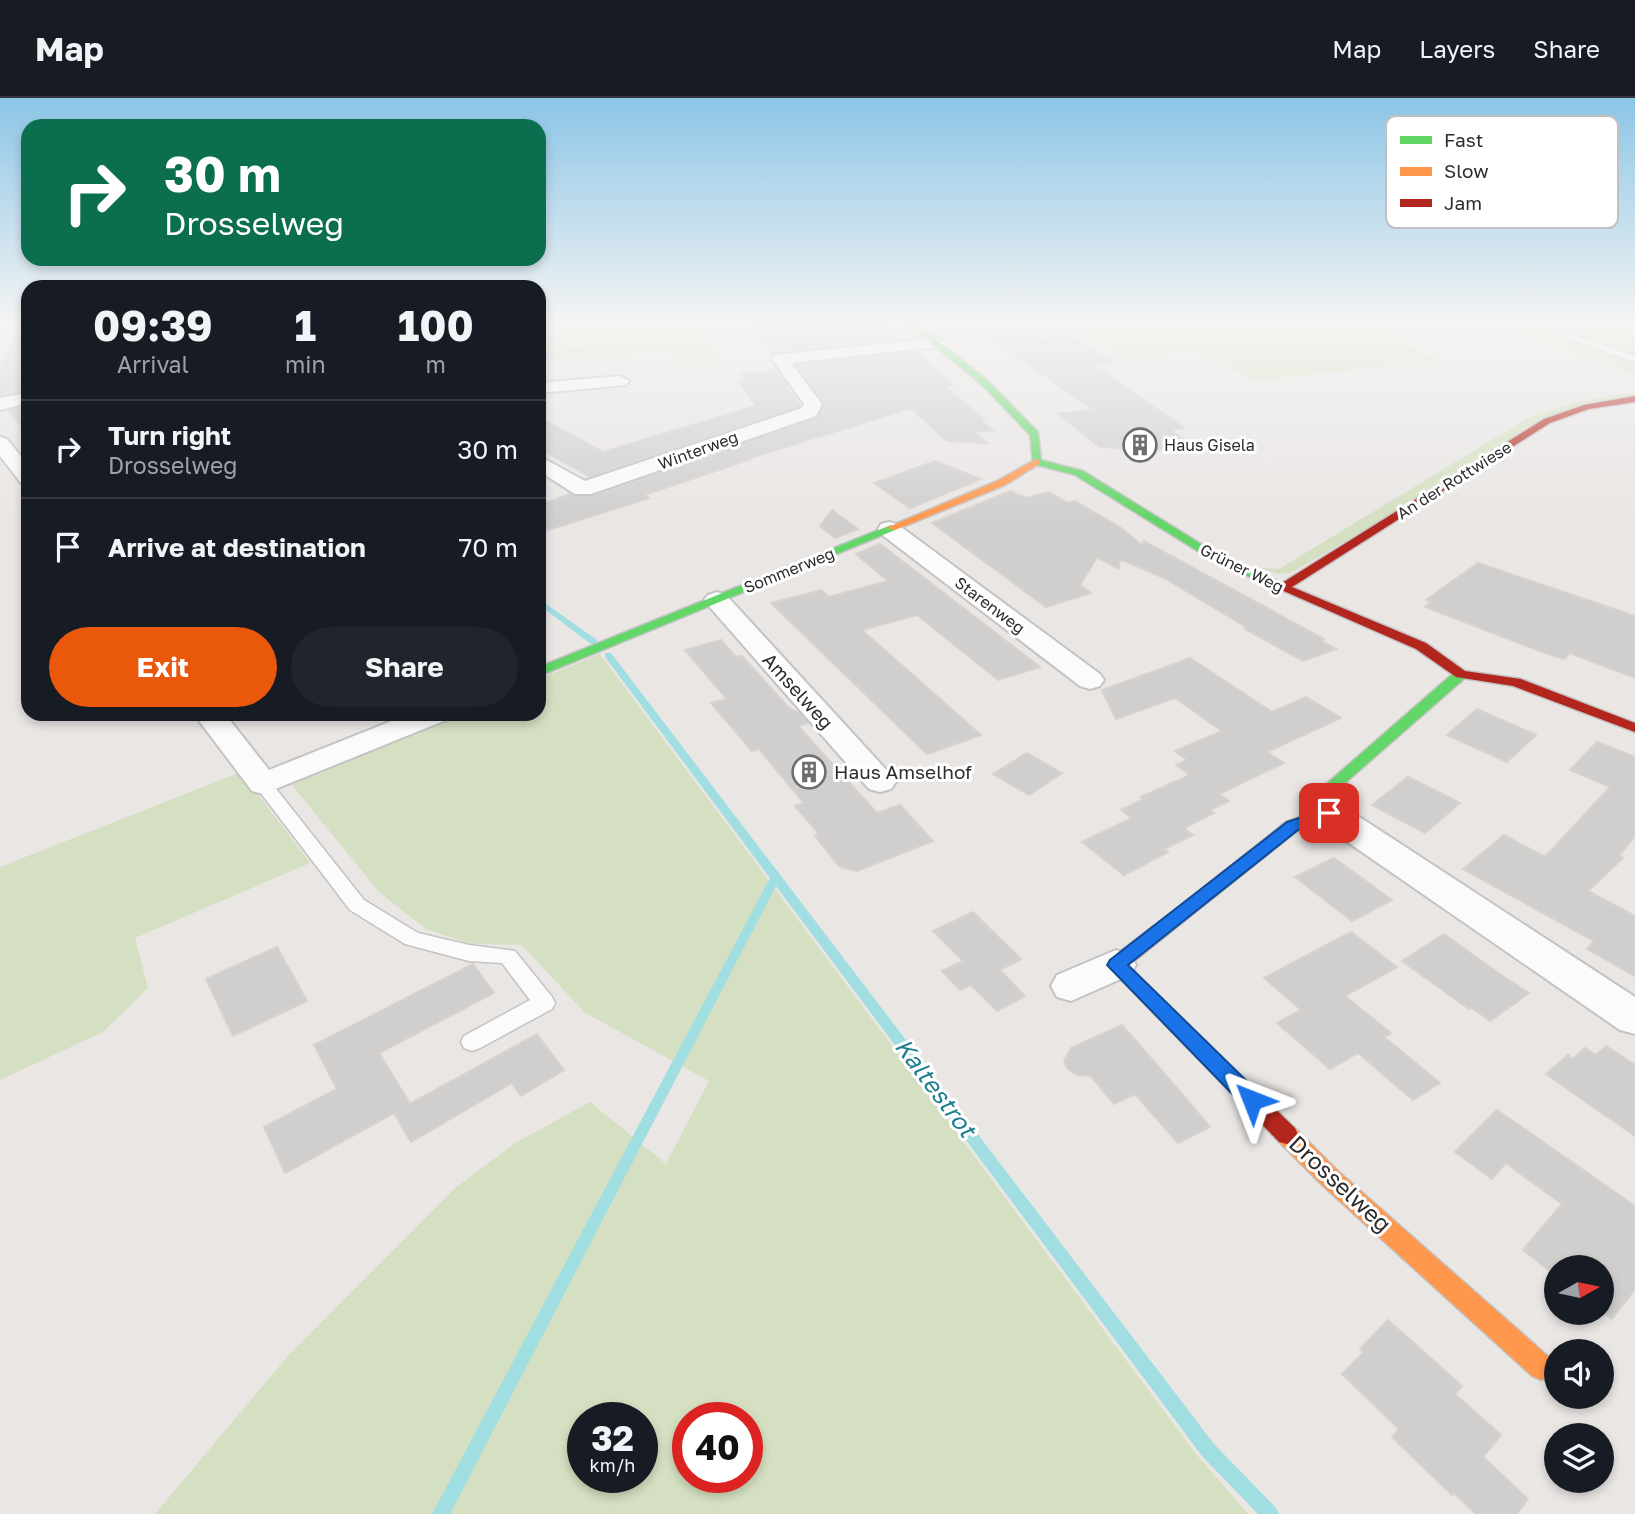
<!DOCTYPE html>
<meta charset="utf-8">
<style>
:root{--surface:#171b24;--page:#20242c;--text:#f1f3f6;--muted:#9ea1a6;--line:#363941;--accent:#ea580c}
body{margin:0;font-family:"Golos Text",sans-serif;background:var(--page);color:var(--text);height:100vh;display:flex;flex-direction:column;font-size:26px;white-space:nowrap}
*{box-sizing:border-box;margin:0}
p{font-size:23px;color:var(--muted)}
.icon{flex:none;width:38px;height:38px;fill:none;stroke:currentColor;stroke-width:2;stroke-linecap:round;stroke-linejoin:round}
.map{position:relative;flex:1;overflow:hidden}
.panel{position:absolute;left:21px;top:182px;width:525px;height:441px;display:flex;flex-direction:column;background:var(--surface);border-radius:21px;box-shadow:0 4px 10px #0003}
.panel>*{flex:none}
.banner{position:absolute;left:21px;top:21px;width:525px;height:147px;border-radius:21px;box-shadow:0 4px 10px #0003;background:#0b6e4f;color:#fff;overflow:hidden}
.needle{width:46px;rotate:81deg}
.controls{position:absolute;left:1544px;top:1157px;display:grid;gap:14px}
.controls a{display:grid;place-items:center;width:70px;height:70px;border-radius:50%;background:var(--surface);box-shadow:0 4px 10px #0003;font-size:35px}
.speed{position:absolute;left:567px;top:1304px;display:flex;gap:14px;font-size:35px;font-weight:700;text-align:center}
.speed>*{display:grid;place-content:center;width:91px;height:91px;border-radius:50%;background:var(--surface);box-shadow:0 4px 10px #0003;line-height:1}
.speed small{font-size:18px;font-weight:400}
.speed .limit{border:10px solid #d22;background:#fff;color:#111}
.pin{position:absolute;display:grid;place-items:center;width:60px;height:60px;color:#fff;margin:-30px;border-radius:14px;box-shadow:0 4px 10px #0006}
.me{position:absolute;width:77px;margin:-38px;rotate:315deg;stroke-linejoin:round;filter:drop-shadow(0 0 5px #0008)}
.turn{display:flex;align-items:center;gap:24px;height:147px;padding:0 28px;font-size:32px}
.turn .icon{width:91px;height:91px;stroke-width:2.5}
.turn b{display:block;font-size:49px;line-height:60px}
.eta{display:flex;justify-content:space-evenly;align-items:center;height:119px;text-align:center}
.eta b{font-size:42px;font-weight:700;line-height:49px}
.action{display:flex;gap:14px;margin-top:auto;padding:14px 28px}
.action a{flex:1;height:80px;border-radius:42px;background:var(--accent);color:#fff;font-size:28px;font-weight:700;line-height:80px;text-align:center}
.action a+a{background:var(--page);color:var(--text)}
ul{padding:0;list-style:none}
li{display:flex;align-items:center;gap:21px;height:98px;padding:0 28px;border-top:2px solid var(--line)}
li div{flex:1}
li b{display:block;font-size:26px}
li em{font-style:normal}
header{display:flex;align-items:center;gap:42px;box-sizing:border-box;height:98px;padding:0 35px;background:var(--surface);border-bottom:2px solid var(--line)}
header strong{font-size:33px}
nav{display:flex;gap:38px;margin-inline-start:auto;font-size:24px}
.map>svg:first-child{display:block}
.green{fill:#d4e0c1;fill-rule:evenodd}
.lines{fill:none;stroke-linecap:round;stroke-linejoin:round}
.stream{fill:#a1dee2;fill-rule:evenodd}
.building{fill:#d1cfcd;stroke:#d5d2d0;stroke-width:2}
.lane-casing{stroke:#c4c3c4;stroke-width:3}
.street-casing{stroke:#c4c3c4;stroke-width:4}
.fast-casing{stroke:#c4c3c4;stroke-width:3}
.slow-casing{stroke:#c4c3c4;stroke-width:3}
.jam-casing{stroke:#c4c3c4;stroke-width:3}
.lane{fill:#fcfbfb;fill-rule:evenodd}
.street{fill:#fcfbfb;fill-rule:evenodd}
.fast{fill:#63d668;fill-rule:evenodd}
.slow{fill:#ff974d;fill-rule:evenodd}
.jam{fill:#b3261e;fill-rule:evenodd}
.route{fill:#1a73e8;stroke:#114b97;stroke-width:2}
.labels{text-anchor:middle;stroke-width:6;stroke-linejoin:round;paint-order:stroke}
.far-poi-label{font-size:16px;fill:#2d2d2d;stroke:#fff;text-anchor:start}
.far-street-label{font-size:16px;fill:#2d2d2d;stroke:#fff}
.street-label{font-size:19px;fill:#2d2d2d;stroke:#fff}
.poi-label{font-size:19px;fill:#2d2d2d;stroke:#fff;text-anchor:start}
.near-street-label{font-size:23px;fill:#2d2d2d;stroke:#fff}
.near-water-label{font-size:24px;font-style:italic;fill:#1f7f8f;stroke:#fff}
.key{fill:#fff;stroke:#c0c0c0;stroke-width:2}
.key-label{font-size:19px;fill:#2d2d2d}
</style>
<header>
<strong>Map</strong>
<nav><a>Map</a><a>Layers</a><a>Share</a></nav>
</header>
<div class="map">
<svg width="1635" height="1416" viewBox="0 0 1635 1416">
<rect width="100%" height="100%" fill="#e9e6e4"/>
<g class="green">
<path d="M 539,225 L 688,225 L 721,265 L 687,269 L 667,252 L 539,263 Z"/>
<path d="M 1071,225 L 1362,225 L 1440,262 L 1255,283 L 1199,252 L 1124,260 Z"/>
<path d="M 1588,225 L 1635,225 L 1635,276 L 1520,234 L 1541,232 L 1562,238 Z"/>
<path d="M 1635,294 L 1635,298 L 1583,307 L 1290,475 L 1278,476 L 1261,470 L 1279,471 L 1531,318 L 1576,304 Z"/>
<path d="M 600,556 L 1196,1356 L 1248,1416 L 155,1416 L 287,1259 L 454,1091 L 517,1044 L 590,1004 L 666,1066 L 709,983 L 584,914 L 522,847 L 471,846 L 426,831 L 379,794 L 288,682 L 452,616 L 539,616 L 539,581 ZM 583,1320 L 642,1320 L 642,1379 L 583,1379 ZM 688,1320 L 747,1320 L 747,1379 L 688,1379 Z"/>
<path d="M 241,674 L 310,765 L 135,840 L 148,890 L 103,934 L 0,982 L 0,769 Z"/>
</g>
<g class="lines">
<g class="stream">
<path d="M 680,243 L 678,245 L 539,257 L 539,255 Z"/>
<path d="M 539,501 L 597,542 L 597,546 L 591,546 L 539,507 Z"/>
<path d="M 605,555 L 611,555 L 1214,1346 L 1276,1410 L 1279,1416 L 1258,1416 L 1202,1358 L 776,788 L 450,1416 L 432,1416 L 770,780 L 605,559 Z"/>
</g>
</g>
<g class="building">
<path d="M 748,225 L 883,225 L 901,241 L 772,255 Z"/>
<path d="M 1023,229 L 1041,241 L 1072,239 L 1113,265 L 1094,267 L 1184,330 L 1171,332 L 1198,353 L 1100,349 L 1058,316 L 1093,312 L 982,233 Z"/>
<path d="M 28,234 L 28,293 L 0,297 L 0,270 L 16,235 Z"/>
<path d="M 916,254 L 952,287 L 944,288 L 983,320 L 979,321 L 993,332 L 975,334 L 987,345 L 947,343 L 911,310 L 747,361 L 749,362 L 644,397 L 649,400 L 539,435 L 539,407 L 571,396 L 592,398 L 817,320 L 824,304 L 796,267 Z"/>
<path d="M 777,273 L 800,308 L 590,379 L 539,350 L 539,319 L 603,354 L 756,308 L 739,283 L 746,282 L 742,276 Z"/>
<path d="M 28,308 L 28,337 L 9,312 Z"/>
<path d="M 935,363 L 981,381 L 910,410 L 874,385 Z"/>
<path d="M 1010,393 L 1026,400 L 1049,394 L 1068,405 L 1075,403 L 1121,430 L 1142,447 L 1144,443 L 1324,541 L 1321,543 L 1336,551 L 1303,563 L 1245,531 L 1248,530 L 1162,479 L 1120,461 L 1119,471 L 1097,459 L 1080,487 L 1091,495 L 1046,509 L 932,425 Z"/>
<path d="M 832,412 L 858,431 L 835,440 L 820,428 Z"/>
<path d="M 880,446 L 1040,569 L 998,582 L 917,517 L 862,532 L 981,637 L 927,656 L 771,505 L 821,492 L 829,499 L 888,483 L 856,456 Z"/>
<path d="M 1478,465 L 1635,518 L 1635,580 L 1570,555 L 1564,561 L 1537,552 L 1425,509 L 1431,504 L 1426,502 Z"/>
<path d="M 721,542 L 736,559 L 742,558 L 789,610 L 799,615 L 808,625 L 798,628 L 877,715 L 900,707 L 933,743 L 857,773 L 840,769 L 815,738 L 819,736 L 795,708 L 804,705 L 759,651 L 752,653 L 711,605 L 727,601 L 685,552 Z"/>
<path d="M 1190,560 L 1272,614 L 1306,599 L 1341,620 L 1267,654 L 1284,665 L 1219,696 L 1229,703 L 1210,712 L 1214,715 L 1184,730 L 1193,737 L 1164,751 L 1168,754 L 1124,777 L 1082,744 L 1132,720 L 1121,712 L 1144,701 L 1141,699 L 1190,677 L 1176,667 L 1187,662 L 1175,653 L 1222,633 L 1175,600 L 1116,621 L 1102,592 Z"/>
<path d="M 1477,611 L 1536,637 L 1507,664 L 1447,637 Z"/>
<path d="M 1597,644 L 1635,659 L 1635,738 L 1619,758 L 1623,760 L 1588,793 L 1635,818 L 1635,878 L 1587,851 L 1594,843 L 1463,771 L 1504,737 L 1545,759 L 1610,689 L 1570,672 Z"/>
<path d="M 1027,655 L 1062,675 L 1029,697 L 993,676 Z"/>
<path d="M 1408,679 L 1460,705 L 1425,735 L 1372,707 Z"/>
<path d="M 1334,760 L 1392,802 L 1352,823 L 1295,779 Z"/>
<path d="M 973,814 L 1021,861 L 1000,872 L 1025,898 L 997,913 L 971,887 L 960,892 L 942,873 L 963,863 L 933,833 Z"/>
<path d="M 1351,834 L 1397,869 L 1345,898 L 1391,935 L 1384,939 L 1440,985 L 1413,1002 L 1358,955 L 1330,971 L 1277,925 L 1301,912 L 1264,880 Z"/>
<path d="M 1444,836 L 1504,879 L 1529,895 L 1490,923 L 1472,910 L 1469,911 L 1402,863 Z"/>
<path d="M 277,849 L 307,903 L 233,938 L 206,881 Z"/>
<path d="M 473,866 L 494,895 L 379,955 L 410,1006 L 537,936 L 564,972 L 521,998 L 512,985 L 411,1044 L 394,1015 L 285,1075 L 264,1029 L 337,991 L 314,947 Z"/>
<path d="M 1122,927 L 1183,997 L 1210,1029 L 1178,1045 L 1135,996 L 1114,1006 L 1091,978 L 1078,977 L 1068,971 L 1064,963 L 1071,950 Z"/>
<path d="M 1606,948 L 1635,967 L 1635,1038 L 1546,976 L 1568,957 L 1573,961 L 1585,950 L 1596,957 Z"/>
<path d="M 1497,1012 L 1635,1108 L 1635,1191 L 1612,1221 L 1601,1213 L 1601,1169 L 1556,1169 L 1556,1178 L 1523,1152 L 1562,1106 L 1506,1065 L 1492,1081 L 1455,1054 Z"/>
<path d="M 1388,1222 L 1462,1288 L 1455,1296 L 1501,1337 L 1483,1359 L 1528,1401 L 1517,1416 L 1476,1416 L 1454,1395 L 1452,1397 L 1392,1339 L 1399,1331 L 1342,1276 L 1364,1254 L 1360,1251 Z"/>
</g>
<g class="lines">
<defs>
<g id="lane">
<path d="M 1545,227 L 1635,258 L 1635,264 L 1542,231 Z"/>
<path d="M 263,681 L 269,682 L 364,802 L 418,835 L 469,847 L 515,853 L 552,899 L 555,905 L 552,911 L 480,950 L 472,953 L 464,950 L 461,944 L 464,938 L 530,902 L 502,865 L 469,863 L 405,846 L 350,812 L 257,690 L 254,686 Z"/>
</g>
<g id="street">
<path d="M 0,225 L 28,225 L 28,231 L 0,234 Z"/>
<path d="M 938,240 L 946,245 L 944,248 L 791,265 L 822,306 L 816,318 L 591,396 L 575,396 L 539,373 L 539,358 L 585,383 L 802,310 L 804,306 L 772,261 L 774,257 Z"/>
<path d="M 620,278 L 629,283 L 626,287 L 539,295 L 539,285 Z"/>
<path d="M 28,295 L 28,305 L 0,312 L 0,300 Z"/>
<path d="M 0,339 L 7,341 L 28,367 L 28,387 L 21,385 L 0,358 Z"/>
<path d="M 889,424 L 897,426 L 1100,576 L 1104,582 L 1100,588 L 1090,591 L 1080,588 L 881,436 L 878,431 L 881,426 Z"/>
<path d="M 717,494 L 726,497 L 891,677 L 896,684 L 891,691 L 880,694 L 869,691 L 708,507 L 704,502 L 708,497 Z"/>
<path d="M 194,616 L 225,616 L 269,672 L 409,616 L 450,616 L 446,622 L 263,696 L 252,693 Z"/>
<path d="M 1329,704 L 1341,707 L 1635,899 L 1635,936 L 1620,932 L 1317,723 L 1312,715 L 1317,707 Z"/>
<path d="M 1116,852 L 1130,857 L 1136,867 L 1130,877 L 1071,903 L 1057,899 L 1051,888 L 1057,877 Z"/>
</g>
<g id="fast">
<path d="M 907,225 L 916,225 L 988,283 L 1038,334 L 1041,362 L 1083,373 L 1209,451 L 1280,484 L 1280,490 L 1272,490 L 1201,455 L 1075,377 L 1033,366 L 1030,337 L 982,287 Z"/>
<path d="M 891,427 L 896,430 L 895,432 L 539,578 L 539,569 Z"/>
<path d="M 1461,572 L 1468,576 L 1466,579 L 1337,692 L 1337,715 L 1335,719 L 1298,732 L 1204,807 L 1192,807 L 1189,803 L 1192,799 L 1286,724 L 1321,712 L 1324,688 L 1456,573 Z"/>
</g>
<g id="slow">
<path d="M 1036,361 L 1039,362 L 1039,366 L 1005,387 L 895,432 L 886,430 L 997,383 Z"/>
<path d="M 1287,1028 L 1295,1030 L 1338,1073 L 1550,1260 L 1554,1269 L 1550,1278 L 1541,1282 L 1532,1278 L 1322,1087 L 1279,1044 L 1276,1037 L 1279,1030 Z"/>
</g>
<g id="jam">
<path d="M 1635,298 L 1635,304 L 1589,311 L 1550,325 L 1292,489 L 1426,545 L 1465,573 L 1521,581 L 1635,625 L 1635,634 L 1513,588 L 1456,579 L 1416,551 L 1270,487 L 1276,483 L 1282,485 L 1544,321 L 1584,307 Z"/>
<path d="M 1198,797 L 1204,799 L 1207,803 L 1204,807 L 1128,868 L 1295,1030 L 1298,1037 L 1295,1044 L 1287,1046 L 1279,1044 L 1107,867 L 1109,862 L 1192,799 Z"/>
</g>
</defs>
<use href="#lane" class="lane-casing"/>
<use href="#street" class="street-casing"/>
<use href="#fast" class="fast-casing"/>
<use href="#slow" class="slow-casing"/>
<use href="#jam" class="jam-casing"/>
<use href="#lane" class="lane"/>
<use href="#street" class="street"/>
<use href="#fast" class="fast"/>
<use href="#slow" class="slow"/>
<use href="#jam" class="jam"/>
</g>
<linearGradient id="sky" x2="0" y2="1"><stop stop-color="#8bc5e6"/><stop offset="0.53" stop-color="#f5f4f3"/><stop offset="1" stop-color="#f5f4f3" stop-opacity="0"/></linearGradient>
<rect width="1635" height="423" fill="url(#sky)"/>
<path class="route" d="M 1329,710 L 1334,712 L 1337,715 L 1334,719 L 1298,732 L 1128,867 L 1260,996 L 1263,1002 L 1260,1009 L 1252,1011 L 1245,1009 L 1107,867 L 1110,862 L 1287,724 Z"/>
<defs>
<symbol id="building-ring" viewBox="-11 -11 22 22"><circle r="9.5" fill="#fff" stroke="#6f6e6d" stroke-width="1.5"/><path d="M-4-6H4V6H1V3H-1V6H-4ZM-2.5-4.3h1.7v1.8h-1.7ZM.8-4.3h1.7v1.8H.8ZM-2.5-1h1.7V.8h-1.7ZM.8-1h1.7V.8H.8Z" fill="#6f6e6d"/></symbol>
</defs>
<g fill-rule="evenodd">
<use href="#building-ring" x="1121" y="328" width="38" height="38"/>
<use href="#building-ring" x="790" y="655" width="38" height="38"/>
</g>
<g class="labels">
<g class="far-poi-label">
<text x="1164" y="353">Haus Gisela</text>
</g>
<g class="far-street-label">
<text transform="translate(698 352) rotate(-20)" y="6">Winterweg</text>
<text transform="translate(1454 382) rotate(-32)" y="6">An der Rottwiese</text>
<text transform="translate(1242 470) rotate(26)" y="6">Grüner Weg</text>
<text transform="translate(789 472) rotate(-22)" y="6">Sommerweg</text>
<text transform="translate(990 507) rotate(37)" y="6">Starenweg</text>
</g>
<g class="street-label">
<text transform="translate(798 593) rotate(48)" y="7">Amselweg</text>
</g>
<g class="poi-label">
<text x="834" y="681">Haus Amselhof</text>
</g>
<g class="near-street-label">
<text transform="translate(1340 1086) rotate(43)" y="8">Drosselweg</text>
</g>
<g class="near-water-label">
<text transform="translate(935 990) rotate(53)" y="8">Kaltestrot</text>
</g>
</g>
<rect x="1386" y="18" width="232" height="112" rx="10" class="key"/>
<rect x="1400" y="38" width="32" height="8" fill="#63d668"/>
<rect x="1400" y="69" width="32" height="9" fill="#ff974d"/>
<rect x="1400" y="101" width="32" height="8" fill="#b3261e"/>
<g class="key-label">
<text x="1444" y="49">Fast</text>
<text x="1444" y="80">Slow</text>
<text x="1444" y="112">Jam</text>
</g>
</svg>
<div class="controls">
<a><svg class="needle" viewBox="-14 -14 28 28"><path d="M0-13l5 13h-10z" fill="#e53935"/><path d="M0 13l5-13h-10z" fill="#9ea1a6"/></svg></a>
<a><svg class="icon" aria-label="sound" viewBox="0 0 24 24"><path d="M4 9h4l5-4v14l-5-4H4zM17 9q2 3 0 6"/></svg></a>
<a><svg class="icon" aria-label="layers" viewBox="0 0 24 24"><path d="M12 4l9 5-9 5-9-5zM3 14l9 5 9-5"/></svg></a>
</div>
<div class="speed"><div>32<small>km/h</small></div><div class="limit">40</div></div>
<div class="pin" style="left:1329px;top:715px;background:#d93025"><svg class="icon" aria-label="arrive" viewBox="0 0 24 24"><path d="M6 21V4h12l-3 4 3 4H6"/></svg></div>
<svg class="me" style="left:1252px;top:1002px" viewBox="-20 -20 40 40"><path d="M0-17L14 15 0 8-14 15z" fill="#1a73e8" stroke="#fff" stroke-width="4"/></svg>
<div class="banner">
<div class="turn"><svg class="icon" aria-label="right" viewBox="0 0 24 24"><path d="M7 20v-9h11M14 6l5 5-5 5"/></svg><div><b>30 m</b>Drosselweg</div></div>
</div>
<section class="panel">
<div class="eta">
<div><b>09:39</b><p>Arrival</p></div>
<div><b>1</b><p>min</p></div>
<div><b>100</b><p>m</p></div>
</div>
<ul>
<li><svg class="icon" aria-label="right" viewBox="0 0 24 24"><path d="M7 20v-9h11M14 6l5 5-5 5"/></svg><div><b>Turn right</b><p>Drosselweg</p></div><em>30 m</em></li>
<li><svg class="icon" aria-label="arrive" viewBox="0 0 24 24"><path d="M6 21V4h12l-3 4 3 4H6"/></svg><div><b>Arrive at destination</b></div><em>70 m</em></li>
</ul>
<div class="action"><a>Exit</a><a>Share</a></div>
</section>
</div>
